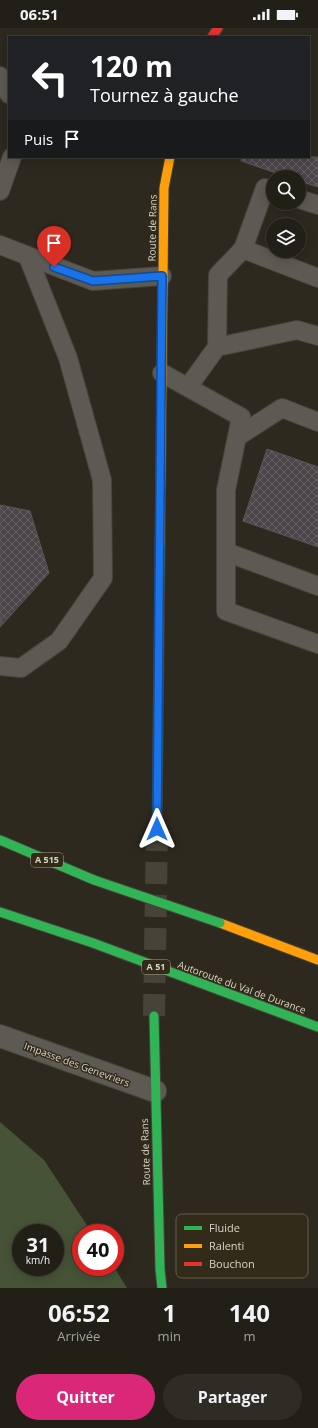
<!DOCTYPE html>
<html lang="fr">
<meta charset="utf-8">
<style>
:root{--surface:#221f17;--page:#2e2c24;--text:#f1f3f6;--muted:#a2a2a1;--line:#3f3d36;--accent:#db2777}
body{margin:0;font-family:"Open Sans",sans-serif;background:var(--page);color:var(--text);height:100vh;display:flex;flex-direction:column;font-size:15px;white-space:nowrap}
*{box-sizing:border-box;margin:0}
p{font-size:13px;color:var(--muted)}
.icon{flex:none;width:22px;height:22px;fill:none;stroke:currentColor;stroke-width:2;stroke-linecap:round;stroke-linejoin:round}
.map{position:relative;height:1260px;overflow:hidden}
.side{display:flex;flex-direction:column;background:var(--surface);flex:1}
.side>*{flex:none}
.guide{position:absolute;left:8px;top:8px;width:302px;height:122px;border-radius:0px;box-shadow:0 2px 10px #0003,0 0 0 1px var(--line);background:#202124;color:#fff;overflow:hidden}
.tools{position:absolute;left:266px;top:142px;display:grid;gap:8px}
.tools a{display:grid;place-items:center;width:40px;height:40px;border-radius:50%;background:var(--surface);box-shadow:0 2px 10px #0003,0 0 0 1px var(--line);font-size:20px}
.speed{position:absolute;left:12px;top:1196px;display:flex;gap:8px;font-size:20px;font-weight:700;text-align:center}
.speed>*{display:grid;place-content:center;width:52px;height:52px;border-radius:50%;background:var(--surface);box-shadow:0 2px 10px #0003,0 0 0 1px var(--line);line-height:1}
.speed small{font-size:10px;font-weight:400}
.speed .limit{border:6px solid #d22;background:#fff;color:#111}
.pin{position:absolute;display:grid;place-items:center;width:34px;height:34px;color:#fff;margin:-41px -17px;border-radius:50% 50% 50% 0;rotate:-45deg;box-shadow:0 0 4px #0007}
.pin .icon{rotate:45deg}
.me{position:absolute;width:44px;margin:-22px;rotate:0deg;stroke-linejoin:round;filter:drop-shadow(0 0 3px #0008)}
.turn{display:flex;align-items:center;gap:14px;height:84px;padding:0 16px;font-size:18px}
.turn .icon{width:52px;height:52px;stroke-width:2.5}
.turn b{display:block;font-size:28px;line-height:34px}
.then{display:flex;align-items:center;height:38px;padding:0 16px;background:#0003;gap:8px;font-size:15px}
.eta{display:flex;justify-content:space-evenly;align-items:center;height:68px;text-align:center}
.eta b{font-size:24px;font-weight:700;line-height:28px}
.cta{display:flex;gap:8px;margin-top:auto;padding:8px 16px}
.cta a{flex:1;height:46px;border-radius:24px;background:var(--accent);color:#fff;font-size:16px;font-weight:700;line-height:46px;text-align:center}
.cta a+a{background:var(--page);color:var(--text)}
.status{display:flex;justify-content:space-between;align-items:center;height:28px;padding:0 20px;background:var(--surface);direction:ltr}
.status svg{height:11px;fill:currentColor}
.map>svg:first-child{display:block}
.park{fill:#465337;fill-rule:evenodd}
.building{fill:url(#building-cross-hatch);stroke:#5b5757}
.lines{fill:none;stroke-linecap:round;stroke-linejoin:round}
.secondary-tunnel{stroke:#474338;stroke-width:22;stroke-dasharray:22 11;stroke-linecap:butt}
.lane-casing{stroke:#48443b;stroke-width:20}
.street-casing{stroke:#48443b;stroke-width:24}
.fast-casing{stroke:#48443b;stroke-width:11}
.slow-casing{stroke:#48443b;stroke-width:11}
.jam-casing{stroke:#48443b;stroke-width:11}
.lane{stroke:#5d5a53;stroke-width:18}
.street{stroke:#5d5a53;stroke-width:22}
.fast{stroke:#30b455;stroke-width:9}
.slow{stroke:#ff9f0a;stroke-width:9}
.jam{stroke:#e5322d;stroke-width:9}
.fast-bridge-casing{stroke:#48443b;stroke-width:11;stroke-linecap:butt}
.fast-bridge{stroke:#30b455;stroke-width:9}
.route-casing{stroke:#114b97;stroke-width:10}
.route{stroke:#1a73e8;stroke-width:7}
.labels{text-anchor:middle;stroke-width:3;stroke-linejoin:round;paint-order:stroke}
.shield{fill:#332b19;stroke:#a6a194;stroke-width:1}
.shield-label{font-size:9px;font-weight:bold;fill:#d8d4c9}
.street-label{font-size:10px;fill:#d8d4c9;stroke:#332b19}
.key{fill:#332b19;stroke:#655e4e;stroke-width:1}
.key-label{font-size:11px;fill:#d8d4c9}
</style>
<div class="status"><b>06:51</b><svg viewBox="0 0 49 12"><path d="M0 12V9h3v3zM5 12V6h3v6zM10 12V3h3v9zM15 12V0h3v12zM26 1h20v11H26zM47 4h2v5h-2z"/></svg></div>
<div class="map">
<svg width="318" height="1260" viewBox="0 0 318 1260">
<defs>
<pattern id="building-cross-hatch" width="8" height="8" patternUnits="userSpaceOnUse"><rect width="8" height="8" fill="#4c464a"/><path d="M0 0l8 8M0 8l8-8" fill="none" stroke="#656063"/></pattern>
</defs>
<rect width="100%" height="100%" fill="#2d291f"/>
<path class="park" d="M 0,1094 L 44,1132 L 92,1205 L 81,1205 L 81,1239 L 114,1239 L 127,1260 L 0,1260 ZM 21,1205 L 55,1205 L 55,1239 L 21,1239 Z"/>
<g class="building">
<path d="M 242,129 L 318,129 L 318,159 L 299,153 L 299,149 L 288,149 L 241,133 Z"/>
<path d="M 267,421 L 318,439 L 318,519 L 243,493 Z"/>
<path d="M 0,477 L 30,483 L 49,545 L 0,599 Z"/>
</g>
<g class="lines">
<path class="secondary-tunnel" d="M 154,988 L 157,801"/>
<defs>
<g id="lane">
<path d="M 0,48 L 9,66"/>
<path d="M 0,163 L 12,129"/>
<path d="M 299,171 L 318,177"/>
<path d="M 0,217 L 93,253 L 162,248"/>
<path d="M 243,221 L 318,250"/>
<path d="M 217,319 L 218,247 L 243,221 L 265,160 L 273,162"/>
<path d="M 162,345 L 241,389 L 226,462 L 226,583 L 318,616"/>
<path d="M 188,359 L 217,319 L 297,302 L 318,308"/>
<path d="M 237,409 L 282,380 L 318,394"/>
<path d="M 226,524 L 318,558"/>
<path d="M 0,638 L 21,640 L 59,613 L 103,550 L 102,452 L 68,330 L 28,229"/>
</g>
<path id="street" d="M 0,1008 L 155,1063"/>
<g id="fast">
<path d="M 157,801 L 160,516"/>
<path d="M 0,812 L 94,852"/>
<path d="M 0,884 L 93,915"/>
<path d="M 219,962 L 318,999"/>
<path d="M 154,988 L 160,1241 L 162,1260"/>
</g>
<g id="slow">
<path d="M 160,516 L 164,160 L 170,129"/>
<path d="M 220,895 L 318,932"/>
</g>
<path id="jam" d="M 212,9 L 218,0"/>
</defs>
<use href="#lane" class="lane-casing"/>
<use href="#street" class="street-casing"/>
<use href="#fast" class="fast-casing"/>
<use href="#slow" class="slow-casing"/>
<use href="#jam" class="jam-casing"/>
<use href="#lane" class="lane"/>
<use href="#street" class="street"/>
<use href="#fast" class="fast"/>
<use href="#slow" class="slow"/>
<use href="#jam" class="jam"/>
<defs>
<g id="fast-bridge">
<path d="M 94,852 L 220,895"/>
<path d="M 93,915 L 219,962"/>
</g>
</defs>
<use href="#fast-bridge" class="fast-bridge-casing"/>
<use href="#fast-bridge" class="fast-bridge"/>
</g>
<g class="lines">
<defs>
<path id="route" d="M 54,239 L 93,253 L 162,248 L 157,801"/>
</defs>
<use href="#route" class="route-casing"/>
<use href="#route" class="route"/>
</g>
<g class="labels">
<g class="shield">
<rect x="31" y="825" width="32" height="14" rx="3"/>
<rect x="142" y="932" width="28" height="14" rx="3"/>
</g>
<g class="shield-label">
<text x="47" y="835">A 515</text>
<text x="156" y="942">A 51</text>
</g>
<g class="street-label">
<text transform="translate(152 200) rotate(-89)" y="4">Route de Rans</text>
<text transform="translate(242 959) rotate(20)" y="4">Autoroute du Val de Durance</text>
<text transform="translate(77 1036) rotate(20)" y="4">Impasse des Genevriers</text>
<text transform="translate(145 1124) rotate(-92)" y="4">Route de Rans</text>
</g>
</g>
<rect x="176" y="1186" width="132" height="64" rx="6" class="key"/>
<rect x="184" y="1198" width="18" height="4" fill="#30b455"/>
<rect x="184" y="1216" width="18" height="4" fill="#ff9f0a"/>
<rect x="184" y="1234" width="18" height="4" fill="#e5322d"/>
<g class="key-label">
<text x="209" y="1204">Fluide</text>
<text x="209" y="1222">Ralenti</text>
<text x="209" y="1240">Bouchon</text>
</g>
</svg>
<div class="tools">
<a><svg class="icon" aria-label="search" viewBox="0 0 24 24"><circle cx="10" cy="10" r="6"/><path d="M15 15l6 6"/></svg></a>
<a><svg class="icon" aria-label="layers" viewBox="0 0 24 24"><path d="M12 4l9 5-9 5-9-5zM3 14l9 5 9-5"/></svg></a>
</div>
<div class="speed"><div>31<small>km/h</small></div><div class="limit">40</div></div>
<div class="pin" style="left:54px;top:239px;background:#d93025"><svg class="icon" aria-label="arrive" viewBox="0 0 24 24"><path d="M6 21V4h12l-3 4 3 4H6"/></svg></div>
<svg class="me" style="left:157px;top:801px" viewBox="-20 -20 40 40"><path d="M0-17L14 15 0 8-14 15z" fill="#1a73e8" stroke="#fff" stroke-width="4"/></svg>
<div class="guide">
<div class="turn"><svg class="icon" aria-label="left" viewBox="0 0 24 24"><path d="M17 20v-9H6M10 6l-5 5 5 5"/></svg><div><b>120 m</b>Tournez à gauche</div></div>
<div class="then">Puis<svg class="icon" aria-label="arrive" viewBox="0 0 24 24"><path d="M6 21V4h12l-3 4 3 4H6"/></svg></div>
</div>
</div>
<section class="side">
<div class="eta">
<div><b>06:52</b><p>Arrivée</p></div>
<div><b>1</b><p>min</p></div>
<div><b>140</b><p>m</p></div>
</div>
<div class="cta"><a>Quitter</a><a>Partager</a></div>
</section>
